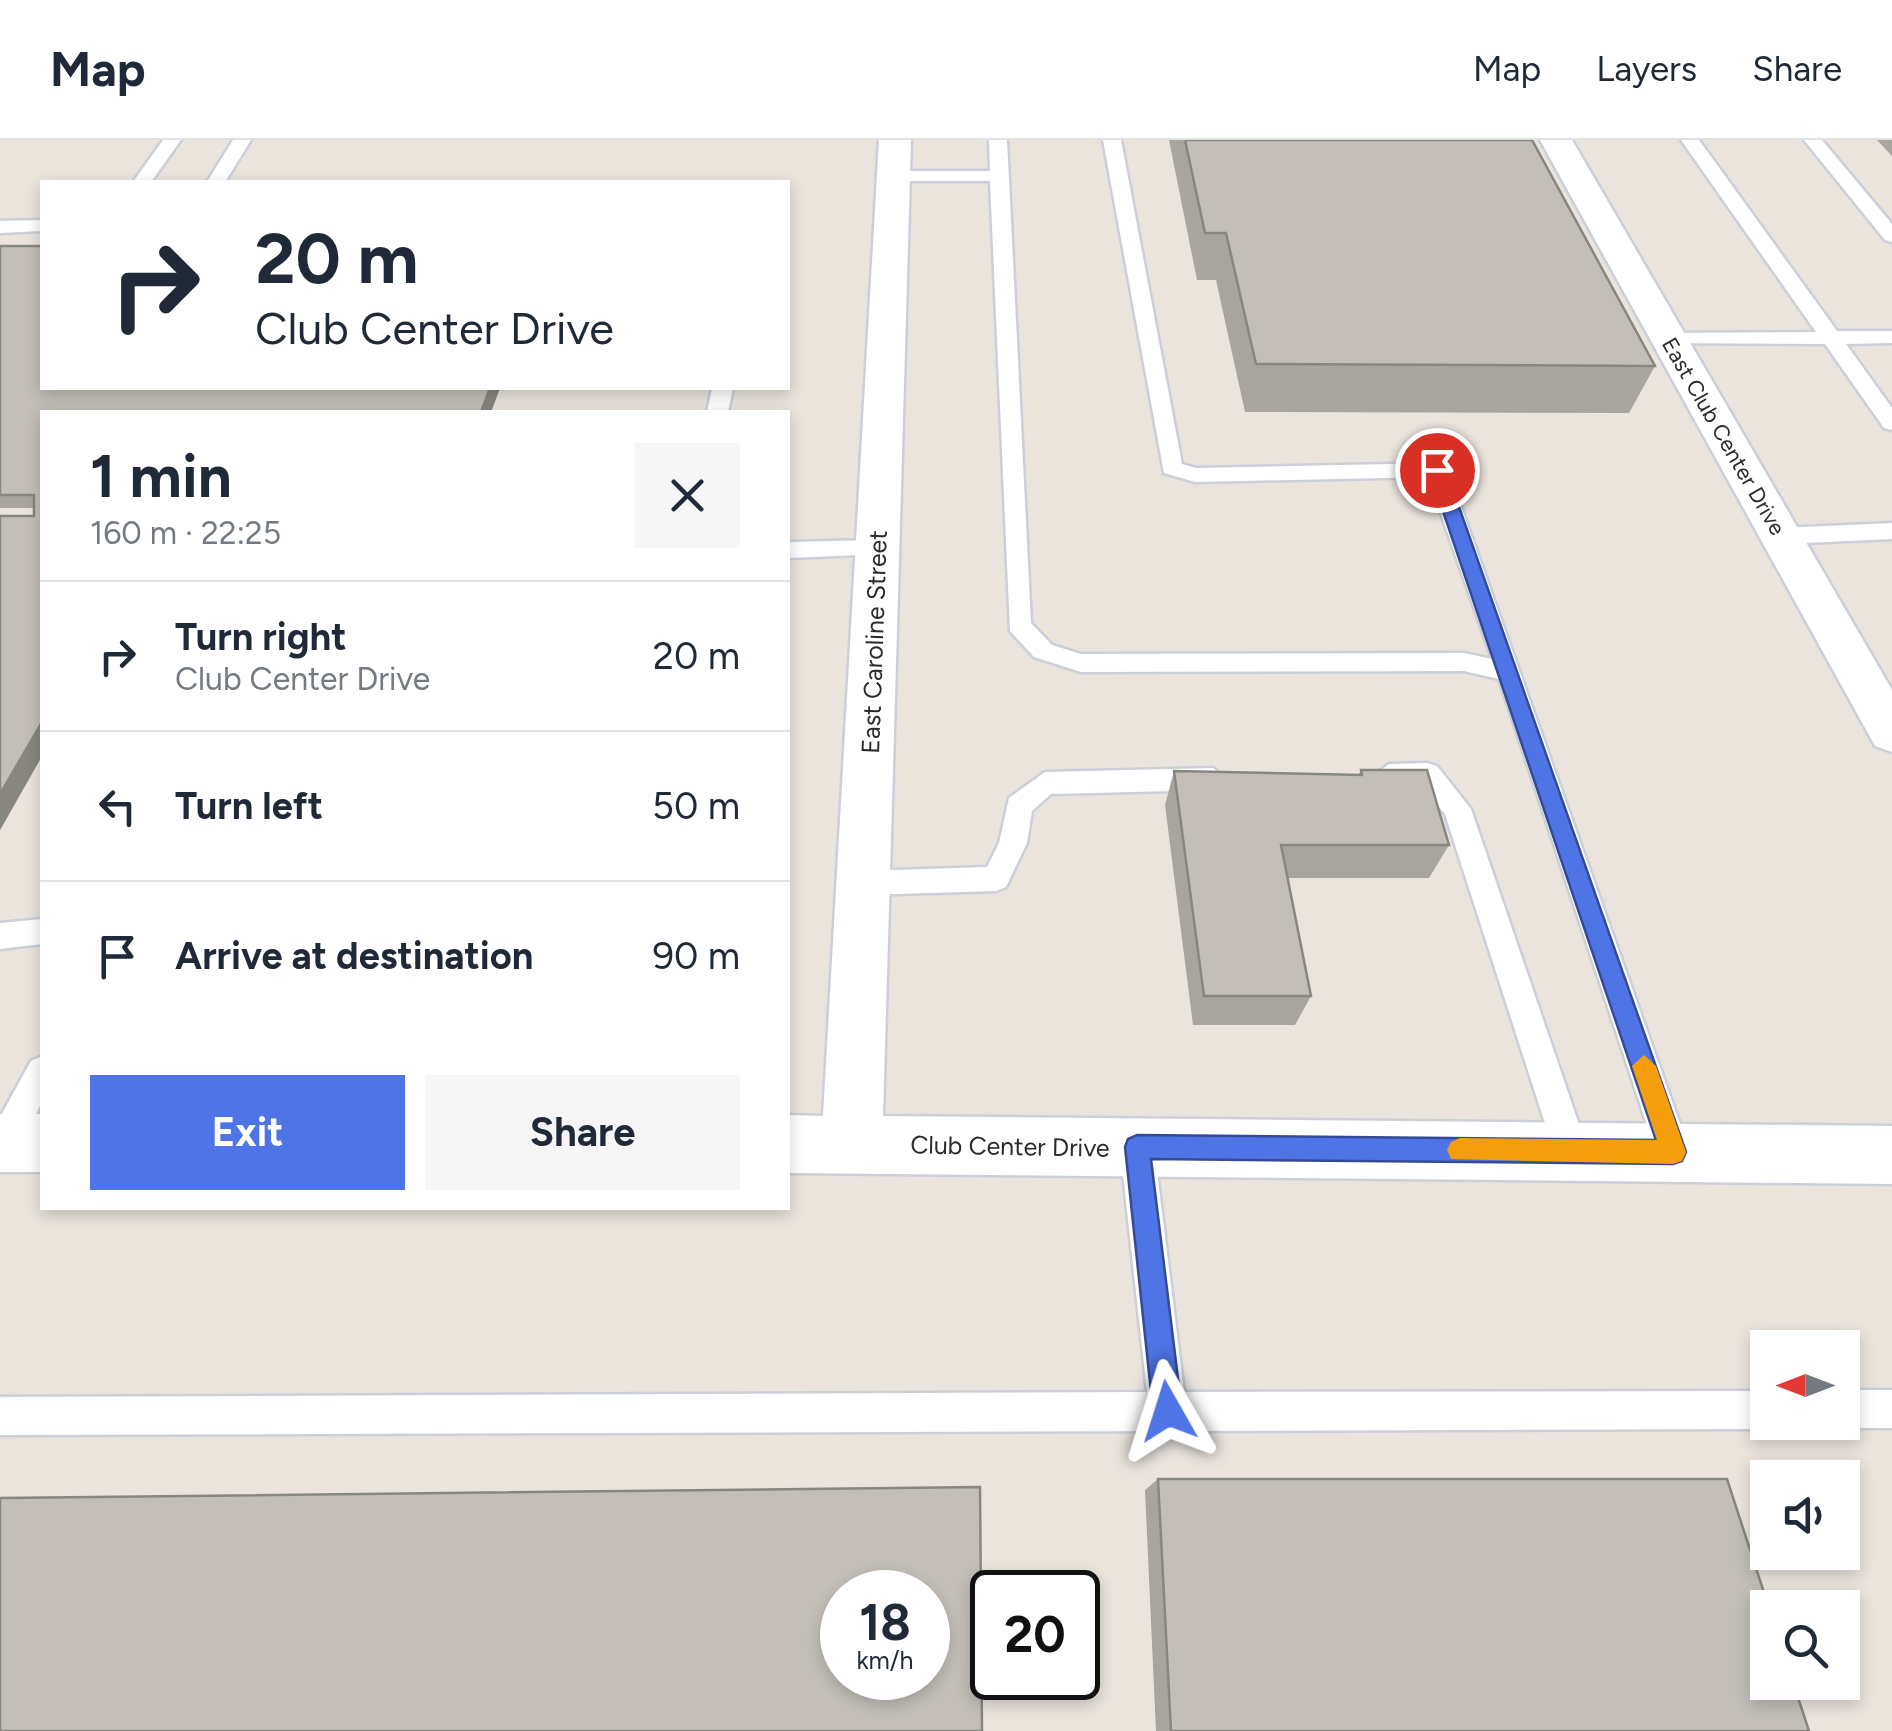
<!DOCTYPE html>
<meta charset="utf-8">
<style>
:root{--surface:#fff;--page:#f6f6f7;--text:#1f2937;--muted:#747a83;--line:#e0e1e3;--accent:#4e74e6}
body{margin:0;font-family:Figtree,sans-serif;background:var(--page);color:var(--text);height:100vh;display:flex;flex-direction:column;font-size:38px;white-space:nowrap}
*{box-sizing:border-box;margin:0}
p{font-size:32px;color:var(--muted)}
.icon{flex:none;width:55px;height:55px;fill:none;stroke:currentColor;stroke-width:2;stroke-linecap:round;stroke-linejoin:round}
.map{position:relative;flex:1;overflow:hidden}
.drawer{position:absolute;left:40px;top:270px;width:750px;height:800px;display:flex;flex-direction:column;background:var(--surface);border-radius:0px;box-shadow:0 5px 15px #0003}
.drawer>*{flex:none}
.banner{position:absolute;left:40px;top:40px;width:750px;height:210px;border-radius:0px;box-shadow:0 5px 15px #0003;background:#fff;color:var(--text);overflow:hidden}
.needle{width:65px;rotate:270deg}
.controls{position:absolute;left:1750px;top:1190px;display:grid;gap:20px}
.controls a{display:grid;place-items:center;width:110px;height:110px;border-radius:0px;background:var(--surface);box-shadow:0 5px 15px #0003;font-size:50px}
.speed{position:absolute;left:820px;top:1430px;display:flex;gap:20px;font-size:50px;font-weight:700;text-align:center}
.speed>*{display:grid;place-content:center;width:130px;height:130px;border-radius:50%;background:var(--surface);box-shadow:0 5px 15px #0003;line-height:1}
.speed small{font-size:25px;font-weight:400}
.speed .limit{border:5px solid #111;border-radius:15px;background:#fff;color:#111}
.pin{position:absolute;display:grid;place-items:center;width:85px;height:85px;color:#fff;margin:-42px;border:5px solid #fff;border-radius:50%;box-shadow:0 2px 10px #0007}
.me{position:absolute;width:110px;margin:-55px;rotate:354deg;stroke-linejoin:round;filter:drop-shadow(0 0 8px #0008)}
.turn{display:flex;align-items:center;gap:35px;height:210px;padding:0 50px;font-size:45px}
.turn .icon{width:130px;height:130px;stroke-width:2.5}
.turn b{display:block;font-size:70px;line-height:85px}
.round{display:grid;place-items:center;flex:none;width:105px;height:105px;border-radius:0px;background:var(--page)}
.overview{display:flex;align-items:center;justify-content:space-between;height:170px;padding:0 50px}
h1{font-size:60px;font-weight:700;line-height:75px}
.cta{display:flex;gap:20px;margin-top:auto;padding:20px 50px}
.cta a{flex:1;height:115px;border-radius:0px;background:var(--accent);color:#fff;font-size:40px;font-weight:700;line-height:115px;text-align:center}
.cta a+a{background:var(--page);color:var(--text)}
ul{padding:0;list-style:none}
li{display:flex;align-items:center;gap:30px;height:150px;padding:0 50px;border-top:2px solid var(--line)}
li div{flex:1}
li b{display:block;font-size:38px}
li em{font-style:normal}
header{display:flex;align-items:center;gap:60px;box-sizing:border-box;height:140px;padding:0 50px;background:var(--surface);border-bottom:2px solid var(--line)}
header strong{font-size:48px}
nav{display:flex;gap:55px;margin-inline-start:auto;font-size:35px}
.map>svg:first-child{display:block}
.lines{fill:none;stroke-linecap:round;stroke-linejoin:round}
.lane-casing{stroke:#cbcfda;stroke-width:5}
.street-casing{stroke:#cbcfda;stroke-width:5}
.lane{fill:#fff;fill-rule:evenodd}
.street{fill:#fff;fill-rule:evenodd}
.wall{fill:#a8a49e}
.shaded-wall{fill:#888681}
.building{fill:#c3bfb8;stroke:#888681;stroke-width:2.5;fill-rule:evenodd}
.route{fill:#4e74e6;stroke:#334b96;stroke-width:2.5}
.slow{fill:#f59e0b}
.labels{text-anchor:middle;stroke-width:9;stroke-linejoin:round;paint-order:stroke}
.far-street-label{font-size:22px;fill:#2a2a2a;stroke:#fff}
.street-label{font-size:25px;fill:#2a2a2a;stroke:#fff}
</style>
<header>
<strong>Map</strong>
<nav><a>Map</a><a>Layers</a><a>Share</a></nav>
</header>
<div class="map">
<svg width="1892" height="1591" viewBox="0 0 1892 1591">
<rect width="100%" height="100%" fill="#eae4dd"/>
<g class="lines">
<defs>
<g id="lane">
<path d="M 163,0 L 181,0 L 151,42 L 133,42 Z"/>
<path d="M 233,0 L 251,0 L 225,42 L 207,42 Z"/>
<path d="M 989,0 L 1007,0 L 1031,483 L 1052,505 L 1081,514 L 1464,513 L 1492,519 L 1428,337 L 1195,342 L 1164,333 L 1103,0 L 1121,0 L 1182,324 L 1196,328 L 1437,323 L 1448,330 L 1690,1012 L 1685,1023 L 1673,1028 L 1661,1023 L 1656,1012 L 1499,539 L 1464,531 L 1081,532 L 1034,517 L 1010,491 L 990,41 L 893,41 L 884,36 L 893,31 L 990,31 Z"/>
<path d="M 1681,0 L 1699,0 L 1837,191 L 1892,191 L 1892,203 L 1846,204 L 1892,268 L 1892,290 L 1884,288 L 1825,204 L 1662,203 L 1659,199 L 1669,193 L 1816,192 Z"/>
<path d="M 1804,0 L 1822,0 L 1892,84 L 1892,102 L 1885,100 Z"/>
<path d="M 42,80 L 42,91 L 0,93 L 0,81 Z"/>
<path d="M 712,248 L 733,248 L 728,272 L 707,272 Z"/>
<path d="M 1892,383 L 1892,399 L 1781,404 L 1769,396 L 1781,388 Z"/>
<path d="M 877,400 L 889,408 L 885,414 L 788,418 L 788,402 Z"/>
<path d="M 1427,623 L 1437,626 L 1471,669 L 1588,1011 L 1583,1022 L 1571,1027 L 1559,1022 L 1554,1011 L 1445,674 L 1420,645 L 1389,646 L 1375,635 L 1389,624 Z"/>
<path d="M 1213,628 L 1227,639 L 1213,650 L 1051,654 L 1032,671 L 1027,703 L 1006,747 L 996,751 L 864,755 L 854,751 L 849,743 L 854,735 L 864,731 L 987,727 L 999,703 L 1009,658 L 1045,632 Z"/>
<path d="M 42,779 L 42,804 L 0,809 L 0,783 Z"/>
<path d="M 42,916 L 42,962 L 16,1014 L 0,1017 L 0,977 L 31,921 Z"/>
<path d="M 1137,991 L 1149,996 L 1154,1007 L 1184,1252 L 1768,1251 L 1768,1282 L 1781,1283 L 1768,1289 L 0,1295 L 0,1257 L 1147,1252 L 1120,1007 L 1125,996 Z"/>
<path d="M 1842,1250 L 1892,1250 L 1892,1288 L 1842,1288 L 1829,1282 L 1842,1282 Z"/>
</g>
<g id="street">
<path d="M 879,0 L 911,0 L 883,976 L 1892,986 L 1892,1044 L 788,1033 L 788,975 L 823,976 Z"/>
<path d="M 1540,0 L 1572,0 L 1892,550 L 1892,612 L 1875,606 Z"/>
<rect x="0" y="974" width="42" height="58"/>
</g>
</defs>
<use href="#lane" class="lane-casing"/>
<use href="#street" class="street-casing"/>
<use href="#lane" class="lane"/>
<use href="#street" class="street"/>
</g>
<g class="wall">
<path d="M 1169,0 L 1532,0 L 1655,226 L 1629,273 L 1245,272 L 1216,140 L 1197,140 Z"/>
<path d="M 1877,0 L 1892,0 L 1892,16 Z"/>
<path d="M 0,106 L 42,248 L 500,248 L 491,272 L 42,272 L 42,616 L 0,690 L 34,368 L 0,368 Z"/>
<path d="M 1361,630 L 1449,705 L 1429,738 L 1287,738 L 1311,856 L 1295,885 L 1193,885 L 1165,665 L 1174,631 L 1358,635 Z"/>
<path d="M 1158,1339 L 1809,1591 L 1156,1591 L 1145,1350 Z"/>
</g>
<g class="shaded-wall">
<path d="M 490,248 L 500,248 L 491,272 L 481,272 Z"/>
<path d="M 42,582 L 42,616 L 0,690 L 0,654 Z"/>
</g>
<g class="building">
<path d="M 1185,0 L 1532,0 L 1655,226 L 1256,224 L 1226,93 L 1205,93 Z"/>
<path d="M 0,106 L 42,106 L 42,248 L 490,248 L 481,272 L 42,272 L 42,582 L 0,654 L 0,376 L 34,376 L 34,355 L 0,355 Z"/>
<path d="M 1361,630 L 1427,630 L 1449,705 L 1281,705 L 1311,856 L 1204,856 L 1174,631 L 1362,635 Z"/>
<path d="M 1158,1339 L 1727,1339 L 1769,1468 L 1768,1468 L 1768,1542 L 1793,1542 L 1809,1591 L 1171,1591 Z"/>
<path d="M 980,1347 L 982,1591 L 0,1591 L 0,1358 ZM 842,1452 L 928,1452 L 928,1538 L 842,1538 Z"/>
</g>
<path class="route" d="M 1431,326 L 1446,330 L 1686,1012 L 1682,1021 L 1673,1024 L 1151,1019 L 1182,1271 L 1178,1281 L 1168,1286 L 1157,1281 L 1153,1271 L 1125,1007 L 1128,999 L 1137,995 L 1656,1000 L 1429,330 Z"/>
<path class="slow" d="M 1644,915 L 1656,926 L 1686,1012 L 1682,1021 L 1673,1024 L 1451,1019 L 1447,1010 L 1451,1002 L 1460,998 L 1657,1000 L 1632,926 Z"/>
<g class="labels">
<g class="far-street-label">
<text transform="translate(1724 296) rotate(60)" y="8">East Club Center Drive</text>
</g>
<g class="street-label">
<text transform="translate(874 502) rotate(-88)" y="9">East Caroline Street</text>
<text transform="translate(1010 1006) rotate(1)" y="9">Club Center Drive</text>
</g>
</g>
</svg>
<div class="controls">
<a><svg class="needle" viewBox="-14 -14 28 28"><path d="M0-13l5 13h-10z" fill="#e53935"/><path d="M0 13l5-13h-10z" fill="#747a83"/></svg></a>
<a><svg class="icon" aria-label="sound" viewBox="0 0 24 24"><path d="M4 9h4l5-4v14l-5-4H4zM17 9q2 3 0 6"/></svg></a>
<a><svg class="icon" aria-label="search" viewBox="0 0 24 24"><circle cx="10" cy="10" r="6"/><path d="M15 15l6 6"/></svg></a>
</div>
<div class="speed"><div>18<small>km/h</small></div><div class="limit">20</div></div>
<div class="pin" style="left:1437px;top:330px;background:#d93025"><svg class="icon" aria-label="arrive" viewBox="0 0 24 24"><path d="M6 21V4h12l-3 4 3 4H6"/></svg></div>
<svg class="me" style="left:1168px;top:1271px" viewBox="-20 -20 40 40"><path d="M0-17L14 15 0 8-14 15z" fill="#4e74e6" stroke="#fff" stroke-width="4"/></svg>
<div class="banner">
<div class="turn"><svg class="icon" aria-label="right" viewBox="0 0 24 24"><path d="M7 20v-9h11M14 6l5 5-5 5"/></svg><div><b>20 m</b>Club Center Drive</div></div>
</div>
<section class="drawer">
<div class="overview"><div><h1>1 min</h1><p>160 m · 22:25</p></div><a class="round"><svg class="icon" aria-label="close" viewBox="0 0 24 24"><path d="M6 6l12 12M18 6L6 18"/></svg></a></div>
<ul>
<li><svg class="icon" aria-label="right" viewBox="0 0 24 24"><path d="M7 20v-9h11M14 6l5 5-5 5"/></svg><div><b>Turn right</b><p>Club Center Drive</p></div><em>20 m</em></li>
<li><svg class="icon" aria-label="left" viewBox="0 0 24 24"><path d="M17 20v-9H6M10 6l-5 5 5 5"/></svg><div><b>Turn left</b></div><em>50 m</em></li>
<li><svg class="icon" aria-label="arrive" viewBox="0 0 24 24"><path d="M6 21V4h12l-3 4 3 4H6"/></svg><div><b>Arrive at destination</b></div><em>90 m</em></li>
</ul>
<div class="cta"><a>Exit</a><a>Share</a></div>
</section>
</div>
